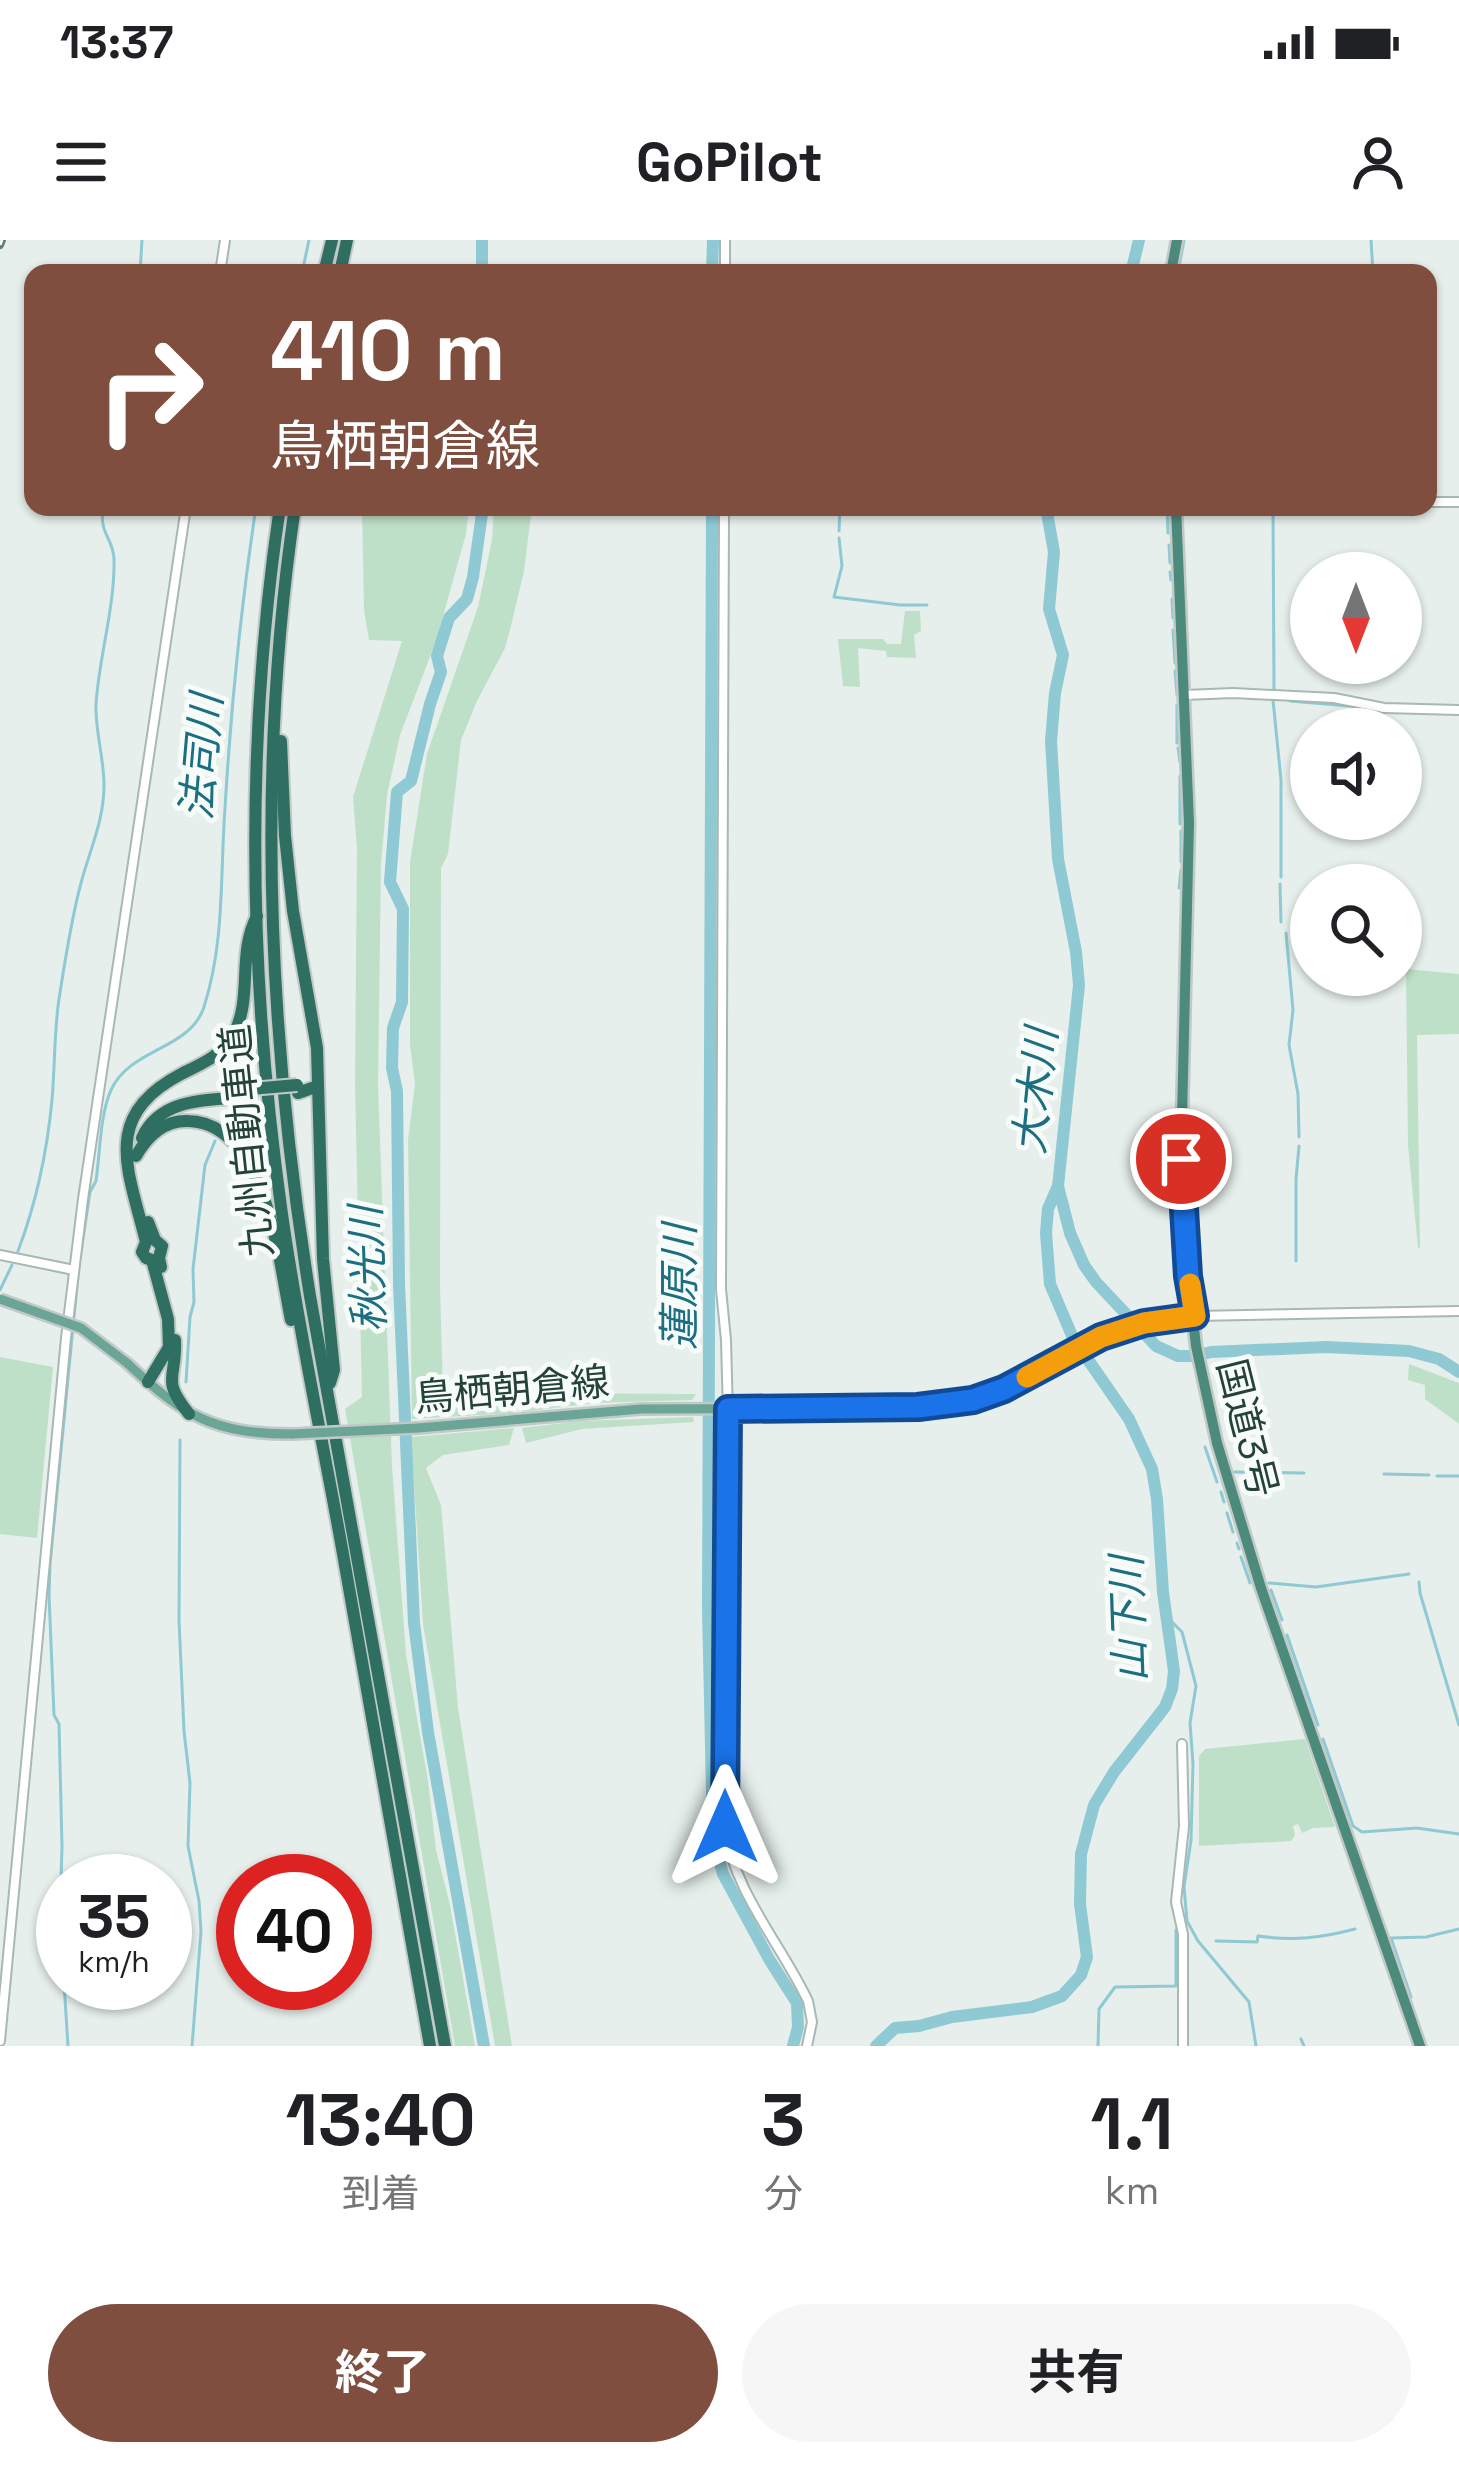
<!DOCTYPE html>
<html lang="ja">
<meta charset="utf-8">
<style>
:root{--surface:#fff;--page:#f6f6f6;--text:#202124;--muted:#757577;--accent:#7f4e3f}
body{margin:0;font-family:"Space Grotesk","Noto Sans JP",sans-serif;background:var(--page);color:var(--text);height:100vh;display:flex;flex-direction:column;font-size:45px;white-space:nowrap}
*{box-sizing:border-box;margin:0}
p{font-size:39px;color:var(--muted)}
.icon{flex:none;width:66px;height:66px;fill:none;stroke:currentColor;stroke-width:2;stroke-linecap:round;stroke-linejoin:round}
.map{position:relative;height:1806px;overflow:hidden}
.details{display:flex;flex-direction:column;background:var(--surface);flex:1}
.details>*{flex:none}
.top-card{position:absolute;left:24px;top:24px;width:1413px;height:252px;border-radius:24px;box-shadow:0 3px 9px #0004;background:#7f4e3f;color:#fff;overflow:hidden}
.needle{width:78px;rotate:180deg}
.controls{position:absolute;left:1290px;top:312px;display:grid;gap:24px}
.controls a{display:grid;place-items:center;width:132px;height:132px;border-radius:50%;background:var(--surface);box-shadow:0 3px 9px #0004;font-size:60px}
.speed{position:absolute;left:36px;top:1614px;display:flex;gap:24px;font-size:60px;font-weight:700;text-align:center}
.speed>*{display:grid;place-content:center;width:156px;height:156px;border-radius:50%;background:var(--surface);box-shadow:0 3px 9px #0004;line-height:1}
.speed small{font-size:30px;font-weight:400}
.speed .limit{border:18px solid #d22;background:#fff;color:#111}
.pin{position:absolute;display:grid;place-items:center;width:102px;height:102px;color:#fff;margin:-51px;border:6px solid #fff;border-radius:50%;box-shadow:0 3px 12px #0007}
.me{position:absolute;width:132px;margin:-66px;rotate:0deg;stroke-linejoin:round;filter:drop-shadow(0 0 9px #0008)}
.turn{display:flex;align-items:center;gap:42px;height:252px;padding:0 48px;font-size:54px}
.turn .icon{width:156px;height:156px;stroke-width:2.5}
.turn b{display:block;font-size:84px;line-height:102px}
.eta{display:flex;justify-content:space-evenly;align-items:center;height:204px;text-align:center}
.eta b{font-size:72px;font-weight:700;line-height:84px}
.primary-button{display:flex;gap:24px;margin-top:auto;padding:24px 48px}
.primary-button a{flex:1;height:138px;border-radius:72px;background:var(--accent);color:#fff;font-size:48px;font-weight:700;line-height:138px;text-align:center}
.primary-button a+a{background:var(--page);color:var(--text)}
.status{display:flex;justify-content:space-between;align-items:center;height:84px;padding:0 60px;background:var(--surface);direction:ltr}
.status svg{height:33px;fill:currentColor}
header{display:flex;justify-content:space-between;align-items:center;height:156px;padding:0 48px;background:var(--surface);font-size:54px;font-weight:700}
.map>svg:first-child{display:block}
.green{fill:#bfe0c8}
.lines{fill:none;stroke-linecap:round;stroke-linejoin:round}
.stream{stroke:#8ec9d4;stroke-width:3}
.river{stroke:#8ec9d4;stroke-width:12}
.tertiary-casing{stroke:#a8b8b2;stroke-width:12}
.primary-casing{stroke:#c2cac8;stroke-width:14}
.trunk-casing{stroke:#c2cac8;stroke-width:15}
.motorway-casing{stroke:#c2cac8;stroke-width:16}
.tertiary{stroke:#fff;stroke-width:8}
.primary{stroke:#6aa596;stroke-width:9}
.trunk{stroke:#4c8a7c;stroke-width:10}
.motorway{stroke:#2f6f62;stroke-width:12}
.rail-casing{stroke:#5f7d75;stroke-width:8}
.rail{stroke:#f7fbf9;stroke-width:3;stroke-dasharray:9;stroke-linecap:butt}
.primary-bridge-casing{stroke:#c2cac8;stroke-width:14;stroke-linecap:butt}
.motorway-bridge-casing{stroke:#c2cac8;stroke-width:16;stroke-linecap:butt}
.primary-bridge{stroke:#6aa596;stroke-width:9}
.motorway-bridge{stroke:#2f6f62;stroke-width:12}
.route-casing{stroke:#114b97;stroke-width:30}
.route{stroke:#1a73e8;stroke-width:21}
.slow{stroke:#f59e0b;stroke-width:21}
.labels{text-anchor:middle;stroke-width:10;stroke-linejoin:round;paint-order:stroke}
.street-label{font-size:39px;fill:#24423a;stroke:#f7fbf9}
.water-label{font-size:42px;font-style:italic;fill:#1c6f80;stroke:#f7fbf9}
</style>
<div class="status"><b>13:37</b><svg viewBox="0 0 49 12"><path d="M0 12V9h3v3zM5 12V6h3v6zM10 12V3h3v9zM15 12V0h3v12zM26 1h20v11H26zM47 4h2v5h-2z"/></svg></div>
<header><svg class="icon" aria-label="menu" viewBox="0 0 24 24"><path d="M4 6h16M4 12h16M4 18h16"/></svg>GoPilot<svg class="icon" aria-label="person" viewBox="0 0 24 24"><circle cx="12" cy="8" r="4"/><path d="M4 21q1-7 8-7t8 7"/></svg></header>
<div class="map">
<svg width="1459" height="1806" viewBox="0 0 1459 1806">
<rect width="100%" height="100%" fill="#e6efeb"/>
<g class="green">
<path d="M 362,267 L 469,267 L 466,294 L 436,401 L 400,495 L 387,555 L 381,625 L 378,846 L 392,1226 L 406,1415 L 428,1541 L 436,1610 L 450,1665 L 475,1806 L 455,1806 L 345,1169 L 362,1157 L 355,844 L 357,609 L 353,557 L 402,401 L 369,400 L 364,370 Z"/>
<path d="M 494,267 L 532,267 L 524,331 L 510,390 L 505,408 L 477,461 L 461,500 L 448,614 L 441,628 L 440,1046 L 443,1153 L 514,1153 L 513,1173 L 412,1179 L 408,900 L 415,844 L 410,805 L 410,622 L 427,514 L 478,367 L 492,300 Z"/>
<path d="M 905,371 L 920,371 L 921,391 L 914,395 L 916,418 L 887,417 L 886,411 L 858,408 L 860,447 L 843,446 L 838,399 L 883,399 L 887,404 L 901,404 Z"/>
<path d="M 1406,729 L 1459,734 L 1459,794 L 1417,795 L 1420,1008 L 1418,1008 L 1408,905 Z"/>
<path d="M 0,1117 L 53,1127 L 37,1298 L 0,1294 Z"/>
<path d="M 1409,1124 L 1459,1143 L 1459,1184 L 1425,1159 L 1425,1145 L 1408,1140 Z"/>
<path d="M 520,1153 L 696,1154 L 692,1160 L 594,1163 L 522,1172 Z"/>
<path d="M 693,1177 L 694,1182 L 582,1189 L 526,1203 L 522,1188 L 580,1181 Z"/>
<path d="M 514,1188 L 509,1205 L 443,1215 L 426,1228 L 441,1265 L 458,1468 L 512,1806 L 495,1806 L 423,1384 L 411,1197 Z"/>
<path d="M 1305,1499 L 1335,1587 L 1313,1588 L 1302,1593 L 1298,1584 L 1293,1586 L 1295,1595 L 1291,1601 L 1199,1606 L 1199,1516 L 1205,1509 Z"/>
</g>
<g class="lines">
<g class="stream">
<path d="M 1371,0 L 1373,33"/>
<path d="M 140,33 L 142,0"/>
<path d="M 302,33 L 309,0"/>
<path d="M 1178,33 L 1184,0"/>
<path d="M 1167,267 L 1168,293"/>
<path d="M 1273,269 L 1274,450"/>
<path d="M 839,291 L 840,267"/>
<path d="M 839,298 L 842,326 L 834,357 L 900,365 L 927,365"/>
<path d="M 1169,305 L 1170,323"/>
<path d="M 1170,332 L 1171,340"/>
<path d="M 1172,359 L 1173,378"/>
<path d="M 1173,390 L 1175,423"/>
<path d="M 1175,431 L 1177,455"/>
<path d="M 1273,460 L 1281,540 L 1281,637"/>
<path d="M 1290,461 L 1349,466"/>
<path d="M 1177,465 L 1177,503"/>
<path d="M 1359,468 L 1376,472"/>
<path d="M 1178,508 L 1180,522"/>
<path d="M 1180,536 L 1180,584"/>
<path d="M 1181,591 L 1181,622"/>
<path d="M 1280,644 L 1281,682"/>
<path d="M 1179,648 L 1181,630"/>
<path d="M 1286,693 L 1293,770 L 1289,805 L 1298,854 L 1299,897"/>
<path d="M 18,1011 C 37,961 47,912 52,860 C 55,827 54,792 59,759 C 65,721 71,680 81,643 C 90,609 104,581 104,545 C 104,518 95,491 96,464 C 99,417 115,367 114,319 C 113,297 99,295 103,267"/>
<path d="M 1296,1021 L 1296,939 L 1299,906"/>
<path d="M 0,1050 L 12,1025"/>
<path d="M 186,1142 L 190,1077 L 194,1062 L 193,1029 L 205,925 L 215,901"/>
<path d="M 180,1200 L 179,1380 L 184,1491 L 190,1543 L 188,1606 L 199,1661 L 201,1691 L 192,1806"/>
<path d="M 1205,1207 L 1217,1242"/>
<path d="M 1235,1232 L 1304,1233"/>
<path d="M 1384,1234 L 1429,1235"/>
<path d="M 1437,1236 L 1459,1236"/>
<path d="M 1221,1252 L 1224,1262"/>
<path d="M 1227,1273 L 1233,1292"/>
<path d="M 1237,1303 L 1239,1309"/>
<path d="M 1241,1317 L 1250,1343"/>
<path d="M 1419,1342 L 1420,1353 L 1459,1485"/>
<path d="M 1269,1343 L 1316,1347 L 1409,1334"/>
<path d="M 1271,1350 L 1282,1380"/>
<path d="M 1167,1377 L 1182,1392 L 1196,1446 L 1190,1483 L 1193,1524 L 1191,1600 L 1184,1647 L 1187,1681 L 1198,1701 L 1249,1762 L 1256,1806"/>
<path d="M 1287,1395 L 1318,1485"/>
<path d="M 1323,1499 L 1353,1586 L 1362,1592 L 1417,1588 L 1459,1594"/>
<path d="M 1216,1701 L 1257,1702 L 1258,1696 C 1294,1701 1321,1698 1355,1689"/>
<path d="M 63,1730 L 60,1676 L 62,1606 L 59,1484 L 54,1475 L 49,1355 L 50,1324 L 79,1025 L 90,952 L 96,941 C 100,914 100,874 111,850 C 130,808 190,810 204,767 C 225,701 220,635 225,568 C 231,467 241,366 256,267"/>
<path d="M 64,1743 L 68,1806"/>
<path d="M 1411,1757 L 1391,1698 L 1426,1697 L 1459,1689"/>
<path d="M 1301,1799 L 1304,1806"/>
<path d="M 1098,1806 L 1099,1769 L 1115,1747 L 1176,1746 L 1176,1690"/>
</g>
<g class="river">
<path d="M 482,0 L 482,33"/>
<path d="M 712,33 L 713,0"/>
<path d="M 1131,33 L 1139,0"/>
<path d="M 483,267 L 473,337 L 467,359 L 449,378 L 437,416 L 441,432 L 430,464 L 411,541 L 397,552 L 390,642 L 403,669 L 402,762 L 393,788 L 392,828 L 397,851 L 399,1044 L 414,1383 L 428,1492 L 484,1806"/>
<path d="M 712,267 L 708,1368 L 713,1597 L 723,1634 L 769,1719 L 797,1763 L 798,1787 L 793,1806"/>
<path d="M 1046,267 L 1054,312 L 1049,369 L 1063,415 L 1055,453 L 1051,501 L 1058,619 L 1076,712 L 1079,745 L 1058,946 L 1070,993 L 1084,1025 L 1096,1042 L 1156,1106 L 1178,1116 L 1195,1116 L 1211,1112 L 1326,1107 L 1409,1111 L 1439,1119 L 1459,1132"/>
<path d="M 876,1806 L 895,1788 L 919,1786 L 952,1777 L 1032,1767 L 1062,1756 L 1081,1735 L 1087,1717 L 1080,1664 L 1081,1614 L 1094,1565 L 1114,1532 L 1165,1467 L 1172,1449 L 1174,1431 L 1163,1352 L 1157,1259 L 1152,1229 L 1129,1179 L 1073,1098 L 1050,1044 L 1046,993 L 1048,969 L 1058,946"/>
</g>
<defs>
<g id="tertiary">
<path d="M 220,33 L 225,0"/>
<path d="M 725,33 L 725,0"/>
<path d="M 1428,262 L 1459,262"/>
<path d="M 724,267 L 721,1049 L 726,1100 L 729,1212 L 725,1587 C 733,1651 781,1704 808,1761 L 812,1782 L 807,1806"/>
<path d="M 1185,455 L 1233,453 L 1334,458 L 1384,468 L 1459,470"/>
<path d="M 0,1015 L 74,1030"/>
<path d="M 1195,1076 L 1459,1071"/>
<path d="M 1182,1504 L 1184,1586 L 1176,1662 L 1183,1694 L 1183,1806"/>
<path d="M 0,1801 L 66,1098 L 83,959 L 186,267"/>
</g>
<g id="primary">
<path d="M 127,1123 C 184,1176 213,1194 293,1194"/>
<path d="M 418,1188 L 641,1169 L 888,1168 L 947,1164 L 1004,1149 L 1101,1097 L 1144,1083 L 1195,1076"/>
</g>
<g id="trunk">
<path d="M 1171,33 L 1177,0"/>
<path d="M 1176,267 L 1189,583 L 1181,919 L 1188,1036 L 1196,1106 L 1217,1203 L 1261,1348 L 1420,1806"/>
</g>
<g id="motorway">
<path d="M 324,33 L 332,0"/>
<path d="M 340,33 L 347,0"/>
<path d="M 280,267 C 245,500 249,741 282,974 C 298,1088 323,1201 343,1314 C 373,1478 402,1642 430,1806"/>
<path d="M 295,267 C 256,529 268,795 310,1056 L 445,1806"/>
<path d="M 281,501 L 285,596 L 293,671 L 317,808 L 323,1019 L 334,1130 L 330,1143"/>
<path d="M 298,853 L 318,846"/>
<path d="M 142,898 C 161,856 212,860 251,857"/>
<path d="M 136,916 C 147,897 162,881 186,881 C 266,880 279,1022 291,1080"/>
<path d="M 148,982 L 155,1000 L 162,1006 L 159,1018 L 161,1027"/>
<path d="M 175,1100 C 177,1140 160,1138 189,1174"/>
<path d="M 148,1142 L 169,1107 L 168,1079 L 152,1020 L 146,1018 L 142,1012 L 146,1002 C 128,928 100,876 183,833 C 202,824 224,814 234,794 C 253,756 237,714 257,676"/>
</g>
</defs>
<use href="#tertiary" class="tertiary-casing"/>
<use href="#primary" class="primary-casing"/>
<use href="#trunk" class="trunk-casing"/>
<use href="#motorway" class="motorway-casing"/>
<use href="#tertiary" class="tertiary"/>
<use href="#primary" class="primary"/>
<use href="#trunk" class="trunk"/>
<use href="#motorway" class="motorway"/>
<defs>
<path id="rail" d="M 0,5 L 2,0"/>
</defs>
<use href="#rail" class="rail-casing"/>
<use href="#rail" class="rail"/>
<defs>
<g id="primary-bridge">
<path d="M 0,1059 L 81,1088 L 127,1123"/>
<path d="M 293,1194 L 418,1188"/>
</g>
<path id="motorway-bridge" d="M 251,849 L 297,845"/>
</defs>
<use href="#primary-bridge" class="primary-bridge-casing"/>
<use href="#motorway-bridge" class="motorway-bridge-casing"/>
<use href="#primary-bridge" class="primary-bridge"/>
<use href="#motorway-bridge" class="motorway-bridge"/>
</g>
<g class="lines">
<defs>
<path id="route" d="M 725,1587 L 728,1169 L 918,1167 L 973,1160 L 1004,1149 L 1101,1097 L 1144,1083 L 1195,1076 L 1188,1036 L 1181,919"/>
</defs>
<use href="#route" class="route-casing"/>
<use href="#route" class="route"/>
<path class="slow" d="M 1027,1137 L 1101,1097 L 1144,1083 L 1195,1076 L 1190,1044"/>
</g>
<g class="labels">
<g class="street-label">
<text transform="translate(246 901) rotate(-96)" y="14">九州自動車道</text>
<text transform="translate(512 1149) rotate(-5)" y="14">鳥栖朝倉線</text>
<text transform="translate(1248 1188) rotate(76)" y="14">国道3号</text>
</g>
<g class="water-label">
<text transform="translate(201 517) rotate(-85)" y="15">法司川</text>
<text transform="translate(1035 851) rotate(-84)" y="15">大木川</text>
<text transform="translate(367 1029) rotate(-92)" y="15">秋光川</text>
<text transform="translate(679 1047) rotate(-90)" y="15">蓮原川</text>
<text transform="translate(1128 1379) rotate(-92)" y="15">山下川</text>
</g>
</g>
</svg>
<div class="controls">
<a><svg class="needle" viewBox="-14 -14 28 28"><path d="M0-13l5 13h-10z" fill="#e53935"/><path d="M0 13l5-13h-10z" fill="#757577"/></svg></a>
<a><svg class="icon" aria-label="sound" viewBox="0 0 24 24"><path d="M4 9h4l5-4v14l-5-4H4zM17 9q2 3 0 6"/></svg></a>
<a><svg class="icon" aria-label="search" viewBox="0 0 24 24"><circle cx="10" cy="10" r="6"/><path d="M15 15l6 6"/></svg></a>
</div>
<div class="speed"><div>35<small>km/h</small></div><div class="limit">40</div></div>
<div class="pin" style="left:1181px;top:919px;background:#d93025"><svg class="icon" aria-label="arrive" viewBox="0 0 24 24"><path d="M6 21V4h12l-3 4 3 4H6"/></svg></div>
<svg class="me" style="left:725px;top:1587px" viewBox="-20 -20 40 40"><path d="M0-17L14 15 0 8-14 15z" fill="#1a73e8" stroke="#fff" stroke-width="4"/></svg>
<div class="top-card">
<div class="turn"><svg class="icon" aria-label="right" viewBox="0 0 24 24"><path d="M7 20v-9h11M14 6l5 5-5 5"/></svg><div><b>410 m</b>鳥栖朝倉線</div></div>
</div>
</div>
<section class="details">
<div class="eta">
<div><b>13:40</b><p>到着</p></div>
<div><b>3</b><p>分</p></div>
<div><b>1.1</b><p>km</p></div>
</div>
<div class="primary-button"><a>終了</a><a>共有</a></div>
</section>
